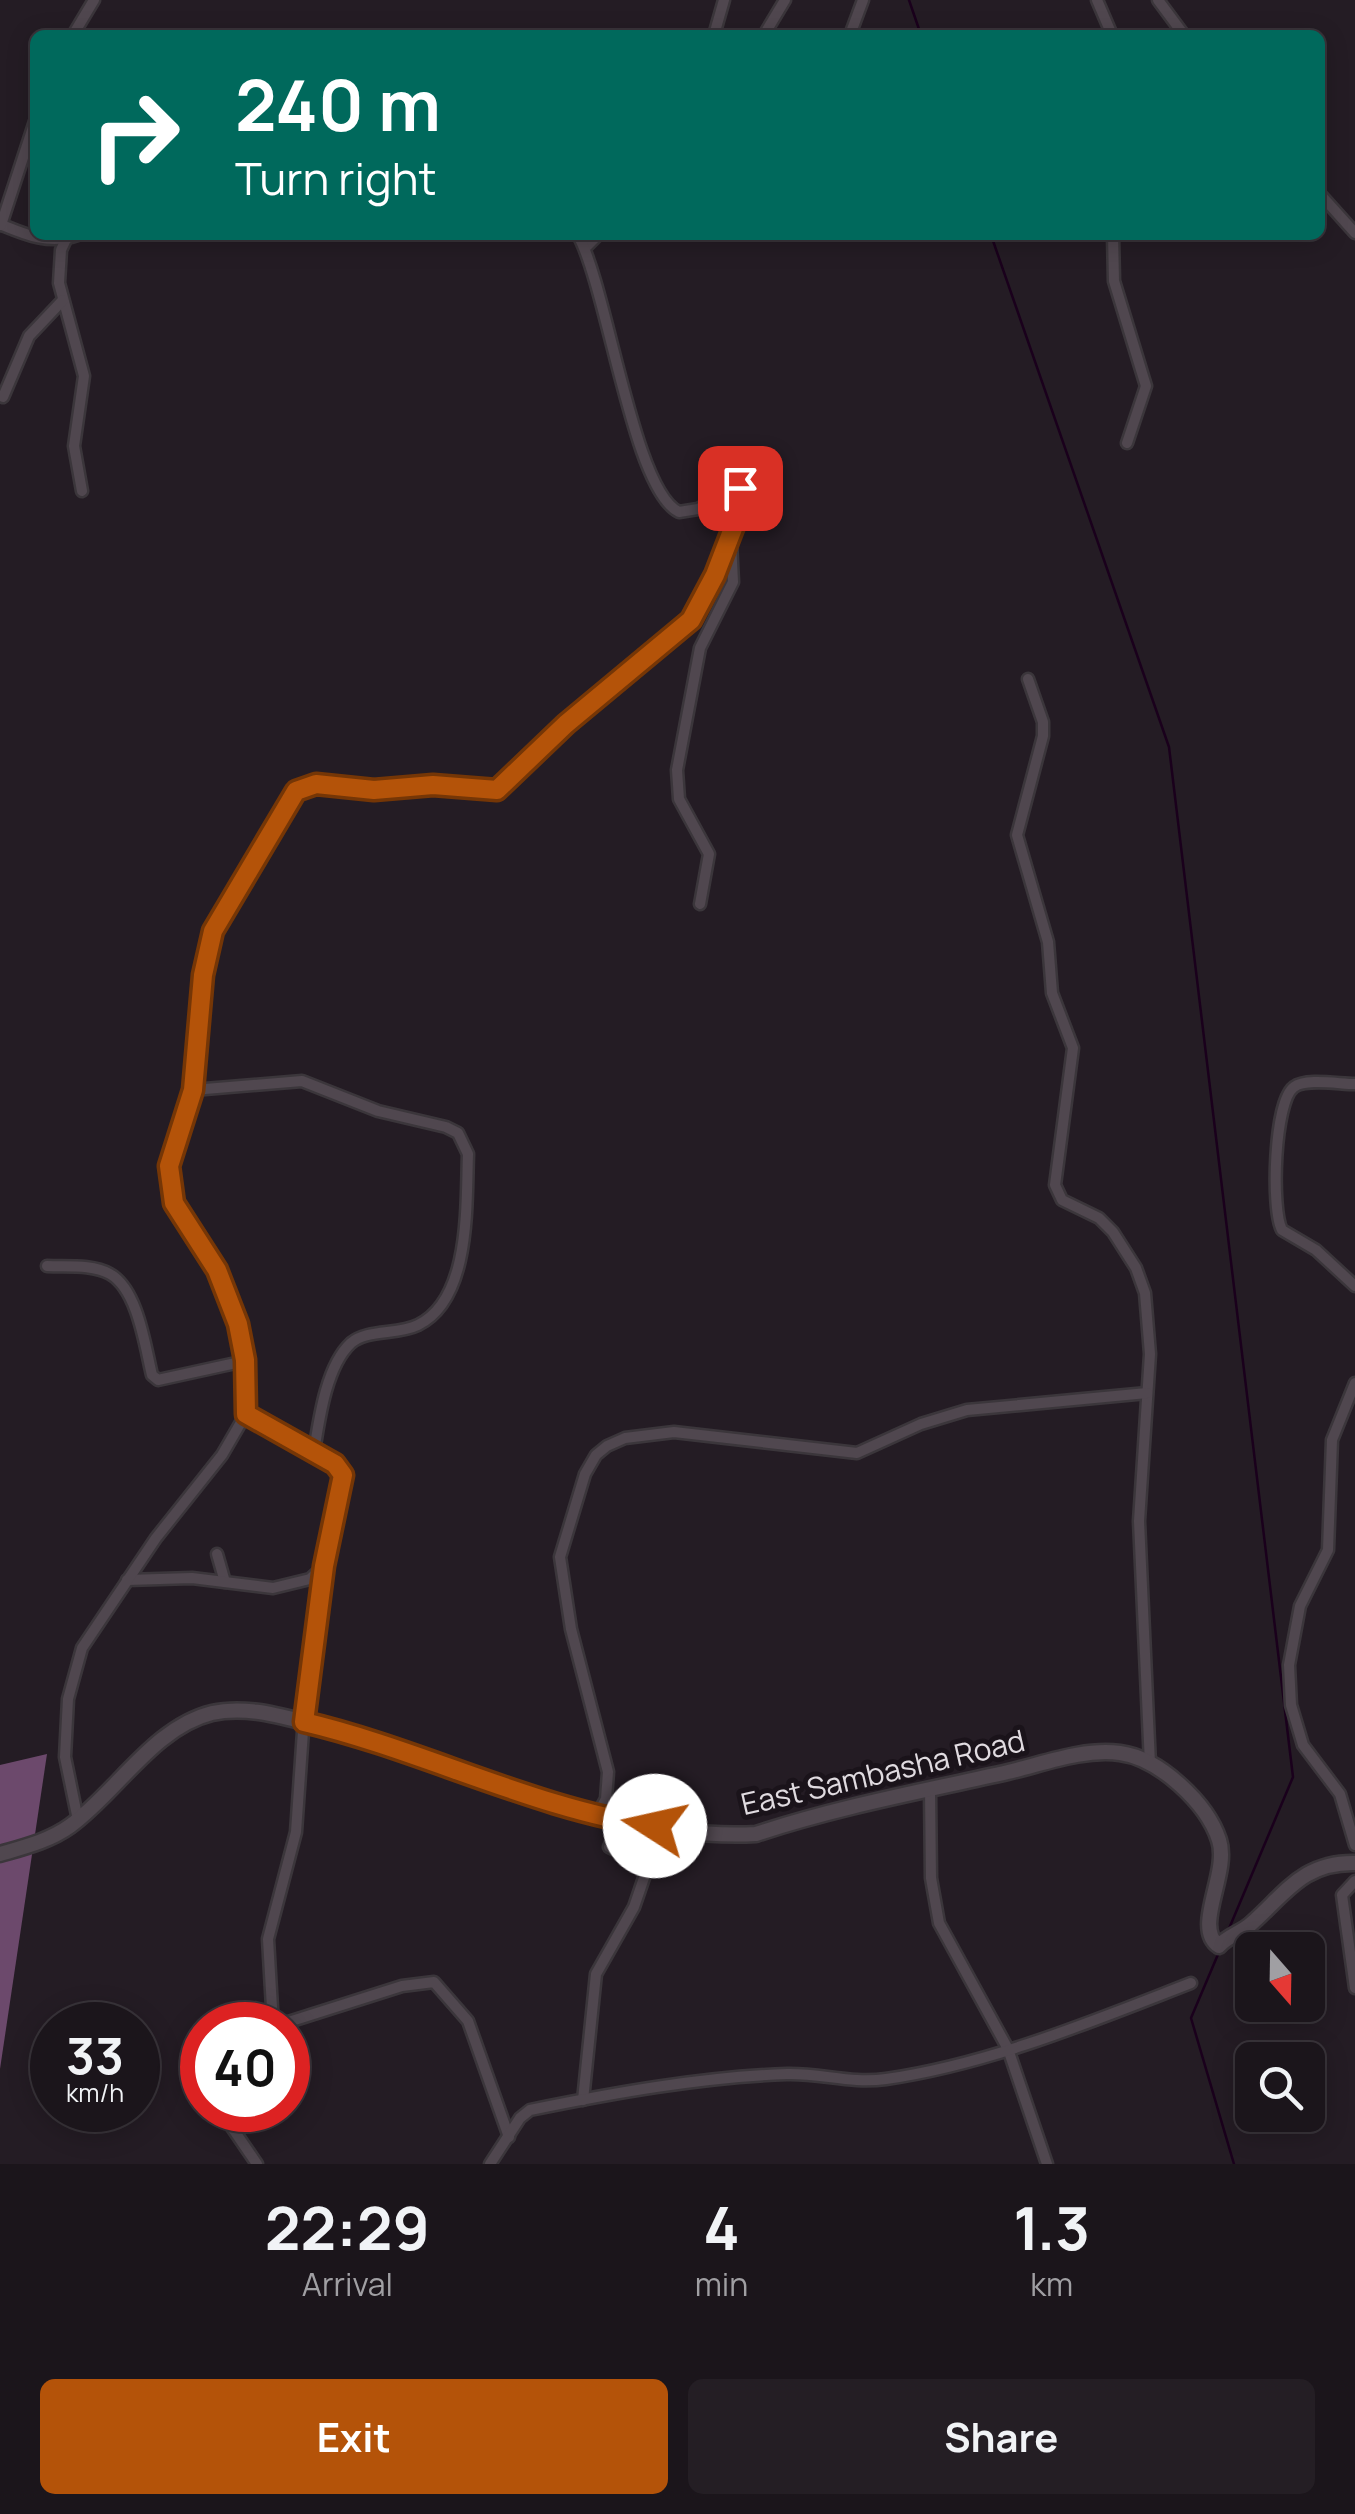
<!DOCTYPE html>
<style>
:root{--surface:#1b151b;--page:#241e24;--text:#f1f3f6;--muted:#a09fa3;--line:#39343a;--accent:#b45309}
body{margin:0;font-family:Manrope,sans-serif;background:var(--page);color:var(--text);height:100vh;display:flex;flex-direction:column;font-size:38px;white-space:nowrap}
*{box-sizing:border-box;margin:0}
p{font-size:32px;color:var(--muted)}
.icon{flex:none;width:55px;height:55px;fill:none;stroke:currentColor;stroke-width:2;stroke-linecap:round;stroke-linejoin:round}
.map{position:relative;height:2164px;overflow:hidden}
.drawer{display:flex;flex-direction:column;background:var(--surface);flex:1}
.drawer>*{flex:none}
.guide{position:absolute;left:30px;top:30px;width:1295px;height:210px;border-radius:15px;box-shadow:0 5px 25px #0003,0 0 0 2px var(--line);background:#00695c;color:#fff;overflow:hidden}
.needle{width:65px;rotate:160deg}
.fabs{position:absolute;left:1235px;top:1932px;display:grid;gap:20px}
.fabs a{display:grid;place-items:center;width:90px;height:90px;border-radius:15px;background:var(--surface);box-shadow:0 5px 25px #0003,0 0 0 2px var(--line);font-size:50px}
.speed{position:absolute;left:30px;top:2002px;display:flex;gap:20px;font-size:50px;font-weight:700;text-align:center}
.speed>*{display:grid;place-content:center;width:130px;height:130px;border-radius:50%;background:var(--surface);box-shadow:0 5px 25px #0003,0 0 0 2px var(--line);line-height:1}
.speed small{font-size:25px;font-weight:400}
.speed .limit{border:15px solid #d22;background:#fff;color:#111}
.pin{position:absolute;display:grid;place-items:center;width:85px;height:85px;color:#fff;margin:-42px;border-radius:20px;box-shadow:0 5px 15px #0006}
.me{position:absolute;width:110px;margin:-55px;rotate:280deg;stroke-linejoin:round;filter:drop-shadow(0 0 8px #0008)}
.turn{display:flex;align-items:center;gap:35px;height:210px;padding:0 40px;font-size:45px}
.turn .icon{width:130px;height:130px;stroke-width:2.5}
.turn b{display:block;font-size:70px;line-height:85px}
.eta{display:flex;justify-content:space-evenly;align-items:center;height:170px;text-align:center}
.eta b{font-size:60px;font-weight:700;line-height:70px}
.primary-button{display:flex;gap:20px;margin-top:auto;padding:20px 40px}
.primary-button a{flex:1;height:115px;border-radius:15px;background:var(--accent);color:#fff;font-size:40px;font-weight:700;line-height:115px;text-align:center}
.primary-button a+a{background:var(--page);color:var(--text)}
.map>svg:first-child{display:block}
.forest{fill:#6c496c}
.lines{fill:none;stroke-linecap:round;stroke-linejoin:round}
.stream{stroke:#1a001c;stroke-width:2.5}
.street-casing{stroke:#3b363b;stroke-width:15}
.secondary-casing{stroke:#3b363b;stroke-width:19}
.street{stroke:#50474f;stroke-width:10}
.secondary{stroke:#50474f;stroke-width:14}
.route-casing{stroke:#753606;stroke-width:25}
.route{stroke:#b45309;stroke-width:18}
.labels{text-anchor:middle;stroke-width:10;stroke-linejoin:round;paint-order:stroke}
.street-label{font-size:30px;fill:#e0dbe0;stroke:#1a131a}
</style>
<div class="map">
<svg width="1355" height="2164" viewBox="0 0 1355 2164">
<rect width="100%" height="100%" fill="#241c24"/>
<path class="forest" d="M 47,1754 L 0,2069 L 0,1765 Z"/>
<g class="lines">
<g class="stream">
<path d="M 909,0 L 921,35"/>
<path d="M 991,235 L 1169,747 L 1293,1777 L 1228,1931"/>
<path d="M 1219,1952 L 1191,2018 L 1234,2164"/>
</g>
<defs>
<g id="street">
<path d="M 1097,0 L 1112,35"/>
<path d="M 1158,0 L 1184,35"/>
<path d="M 73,35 L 94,0"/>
<path d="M 714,35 L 724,0"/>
<path d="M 764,35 L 785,0"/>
<path d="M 850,35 L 863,0"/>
<path d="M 1320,194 L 1355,233"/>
<path d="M 0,224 C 26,235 50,245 78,235"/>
<path d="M 1,225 L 35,121"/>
<path d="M 68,235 L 61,250 L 59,283 L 84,376 L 74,446 L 82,491"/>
<path d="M 1113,235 L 1114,281 L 1146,386 L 1127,443"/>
<path d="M 585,248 L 598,235"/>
<path d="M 3,397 L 29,336 L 63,300"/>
<path d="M 1028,679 L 1043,722 L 1043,736 L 1017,835 L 1048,942 L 1052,993 L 1073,1048 L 1055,1185 L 1062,1200 L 1099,1218 L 1113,1232 L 1136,1268 L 1145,1293 L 1150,1354 L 1139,1521 L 1150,1764"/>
<path d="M 700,904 L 709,854 L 679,799 L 677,770 L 700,648 L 733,582 L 731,542"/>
<path d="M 1355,1084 C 1339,1084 1306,1078 1294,1087 C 1274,1101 1271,1210 1282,1230 L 1316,1250 L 1355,1286"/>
<path d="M 193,1090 L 302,1081 L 378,1111 L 446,1127 L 458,1133 L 468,1154 C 466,1205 471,1299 418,1325 C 398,1335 367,1329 351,1343 C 326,1366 319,1420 314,1452"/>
<path d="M 47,1266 C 67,1267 92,1264 110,1274 C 138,1290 145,1346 152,1375 L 158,1380 L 245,1361"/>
<path d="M 1355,1383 L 1332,1440 L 1328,1550 L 1300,1606 L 1289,1665 L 1291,1705 L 1303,1745 L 1340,1794 L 1355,1845"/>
<path d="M 217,1554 L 225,1582"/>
<path d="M 127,1580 L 192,1578 L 273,1588 L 310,1579 L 324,1566 L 331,1548 L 343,1491 L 341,1471 L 246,1415"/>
<path d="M 930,1791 L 931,1878 L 939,1923 L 1008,2049 L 1047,2164"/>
<path d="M 597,1815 L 606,1799 L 608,1772 L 571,1629 L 560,1557 L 585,1474 L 596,1455 L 607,1446 L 625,1438 L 674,1432 L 857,1453 L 921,1424 L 967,1410 L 1147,1393"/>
<path d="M 78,1820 L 65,1757 L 68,1699 L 82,1648 L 156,1538 L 222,1455 L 247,1412 L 239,1324 L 217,1270 L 175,1203 L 169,1166 L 193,1090 L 203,975 L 213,931 L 296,791 L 304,786 L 375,791 L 433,785 L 497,790 L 567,724 L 691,619 L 715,575 L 744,500 L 740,489 L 734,488 L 698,509 L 679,512 C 633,490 608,290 578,235"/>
<path d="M 1355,1881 L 1342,1895 L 1355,1988"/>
<path d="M 273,2025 L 268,1939 L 296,1832 L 306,1688 L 324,1566"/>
<path d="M 279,2025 L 402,1986 L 434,1982 L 468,2021 L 509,2137"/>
<path d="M 583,2100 L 596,1974 L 634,1907 L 646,1872 L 641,1863 L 609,1847 L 620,1822"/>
<path d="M 220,2110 L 257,2164"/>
<path d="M 490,2164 L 520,2118 L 530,2110 C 613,2093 702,2077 787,2074 C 821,2073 851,2084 886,2079 C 990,2064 1093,2021 1191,1983"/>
</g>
<path id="secondary" d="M 0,1854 C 24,1847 49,1841 70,1826 C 116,1793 154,1727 212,1713 C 247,1705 283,1717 317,1725 C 463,1759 603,1842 756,1834 C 837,1807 924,1791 1008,1772 C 1043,1764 1083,1748 1120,1753 C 1159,1758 1207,1803 1219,1840 C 1230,1873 1192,1928 1219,1946 C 1227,1936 1241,1933 1251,1924 C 1286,1893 1303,1862 1355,1863"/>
</defs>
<use href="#street" class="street-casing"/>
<use href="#secondary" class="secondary-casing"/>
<use href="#street" class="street"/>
<use href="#secondary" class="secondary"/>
</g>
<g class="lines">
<defs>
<path id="route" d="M 655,1826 C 540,1811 420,1749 304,1722 L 324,1566 L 343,1475 L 335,1464 L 246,1414 L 245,1360 L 238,1324 L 217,1270 L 174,1203 L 169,1166 L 193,1090 L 203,975 L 213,931 L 296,791 L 316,784 L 374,790 L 433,785 L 497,790 L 566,724 L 691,620 L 715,575 L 744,500 L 740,488"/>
</defs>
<use href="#route" class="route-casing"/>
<use href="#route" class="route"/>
</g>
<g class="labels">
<g class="street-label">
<text transform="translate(883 1773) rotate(-13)" y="10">East Sambasha Road</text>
</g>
</g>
</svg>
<div class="fabs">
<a><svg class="needle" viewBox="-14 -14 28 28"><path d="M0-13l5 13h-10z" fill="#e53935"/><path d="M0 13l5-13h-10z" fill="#a09fa3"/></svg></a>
<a><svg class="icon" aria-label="search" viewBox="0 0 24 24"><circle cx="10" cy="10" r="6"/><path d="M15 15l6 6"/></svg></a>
</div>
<div class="speed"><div>33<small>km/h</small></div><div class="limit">40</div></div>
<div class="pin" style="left:740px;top:488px;background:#d93025"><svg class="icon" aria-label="arrive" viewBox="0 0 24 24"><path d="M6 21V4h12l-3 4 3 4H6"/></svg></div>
<svg class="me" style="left:655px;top:1826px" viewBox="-20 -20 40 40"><circle r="19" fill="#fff"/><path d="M0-13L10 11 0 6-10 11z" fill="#b45309"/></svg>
<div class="guide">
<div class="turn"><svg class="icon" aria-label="right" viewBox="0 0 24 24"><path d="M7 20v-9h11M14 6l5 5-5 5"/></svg><div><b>240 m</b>Turn right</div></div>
</div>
</div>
<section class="drawer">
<div class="eta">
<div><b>22:29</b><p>Arrival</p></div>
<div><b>4</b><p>min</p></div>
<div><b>1.3</b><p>km</p></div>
</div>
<div class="primary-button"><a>Exit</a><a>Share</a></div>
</section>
